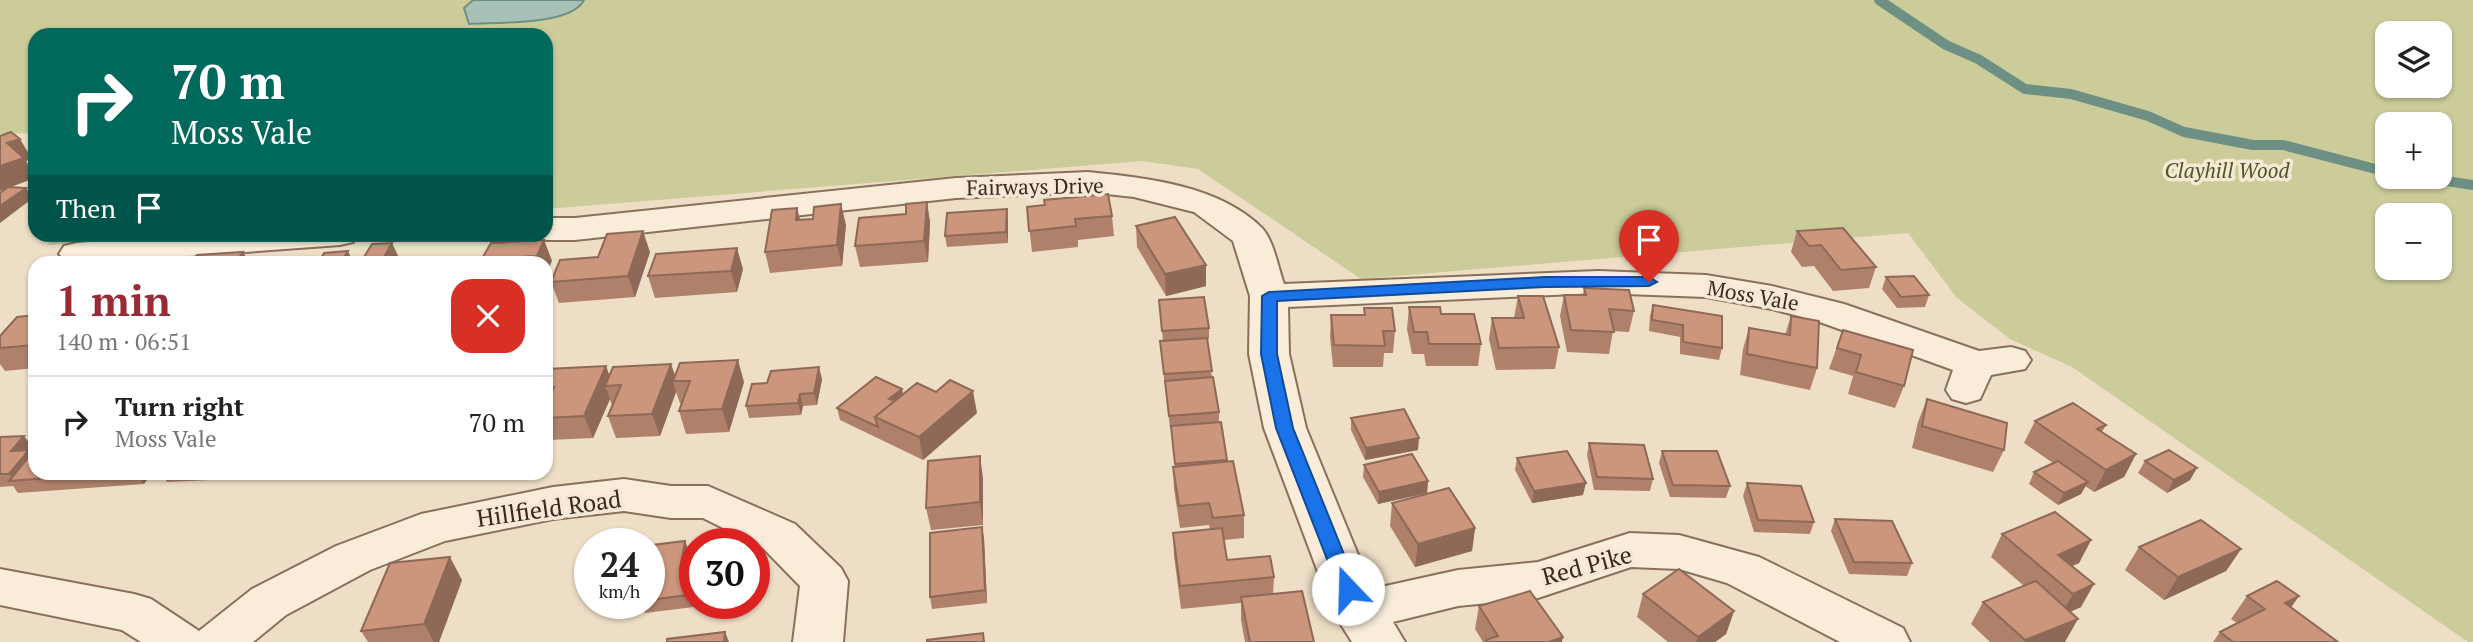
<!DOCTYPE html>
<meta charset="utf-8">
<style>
:root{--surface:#fff;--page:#f6f6f6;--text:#222;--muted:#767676;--line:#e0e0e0;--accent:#972c37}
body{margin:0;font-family:"PT Serif",serif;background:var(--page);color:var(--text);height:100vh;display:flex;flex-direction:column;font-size:26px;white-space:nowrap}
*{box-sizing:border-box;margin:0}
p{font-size:23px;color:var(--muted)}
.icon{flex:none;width:38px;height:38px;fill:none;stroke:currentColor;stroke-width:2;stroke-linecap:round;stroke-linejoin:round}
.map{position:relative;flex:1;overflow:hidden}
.panel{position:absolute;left:28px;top:256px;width:525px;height:224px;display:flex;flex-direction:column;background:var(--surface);border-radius:21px;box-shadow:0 2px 5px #0004}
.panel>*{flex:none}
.hud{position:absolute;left:28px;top:28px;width:525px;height:214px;border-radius:21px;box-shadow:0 2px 5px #0004;background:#00695c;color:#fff;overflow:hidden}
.buttons{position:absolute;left:2375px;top:21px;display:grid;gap:14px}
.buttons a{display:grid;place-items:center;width:77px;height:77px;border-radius:14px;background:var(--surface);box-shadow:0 2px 5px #0004;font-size:35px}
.speed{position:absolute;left:574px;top:528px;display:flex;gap:14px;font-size:35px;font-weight:700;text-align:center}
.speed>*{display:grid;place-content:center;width:91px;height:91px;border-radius:50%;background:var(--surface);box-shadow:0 2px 5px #0004;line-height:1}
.speed small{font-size:18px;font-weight:400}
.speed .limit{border:10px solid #d22;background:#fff;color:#111}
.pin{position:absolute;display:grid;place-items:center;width:60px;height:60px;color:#fff;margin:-72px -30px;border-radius:50% 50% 50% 0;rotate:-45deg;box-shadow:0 0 7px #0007}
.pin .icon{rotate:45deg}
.me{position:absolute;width:77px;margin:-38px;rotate:339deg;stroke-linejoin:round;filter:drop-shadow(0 0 5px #0008)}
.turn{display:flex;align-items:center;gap:24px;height:147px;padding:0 28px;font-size:32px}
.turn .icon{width:91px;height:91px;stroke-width:2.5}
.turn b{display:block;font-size:49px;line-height:60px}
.then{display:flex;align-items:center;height:66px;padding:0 28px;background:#0003;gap:14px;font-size:26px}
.round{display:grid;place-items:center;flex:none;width:74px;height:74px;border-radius:21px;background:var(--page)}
.head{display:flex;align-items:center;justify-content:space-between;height:119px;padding:0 28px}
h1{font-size:42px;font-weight:700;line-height:52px;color:var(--accent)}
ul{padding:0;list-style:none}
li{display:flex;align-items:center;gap:21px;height:91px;padding:0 28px;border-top:2px solid var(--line)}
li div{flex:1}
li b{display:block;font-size:26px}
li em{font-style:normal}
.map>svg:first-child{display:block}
.green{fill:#cbcc9a;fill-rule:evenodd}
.water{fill:#a7c1b7;stroke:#6e9084;stroke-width:2}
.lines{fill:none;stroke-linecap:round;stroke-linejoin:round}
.stream{stroke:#6e9084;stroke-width:10}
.minor-casing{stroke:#89705c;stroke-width:4}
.minor{fill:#f9ecd9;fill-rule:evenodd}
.wall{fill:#af816b}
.shaded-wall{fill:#8e6957}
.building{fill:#cb967c;stroke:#8e6957;stroke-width:2}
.route{fill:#1a73e8;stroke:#114b97;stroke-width:2}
.labels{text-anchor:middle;stroke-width:7;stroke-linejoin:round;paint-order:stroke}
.park-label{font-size:21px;font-style:italic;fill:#4e5626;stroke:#f5e9d5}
.street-label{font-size:21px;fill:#392a1f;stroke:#f5e9d5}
.near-street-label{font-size:24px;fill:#392a1f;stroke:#f5e9d5}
</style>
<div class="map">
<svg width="2473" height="642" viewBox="0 0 2473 642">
<rect width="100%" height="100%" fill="#eedec6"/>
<g class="green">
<path d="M 0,0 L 2473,0 L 2473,642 L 2468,642 L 2072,367 L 2010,339 L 1957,298 L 1908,233 L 1361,279 L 1198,169 L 1142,161 L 546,209 L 546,35 L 35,35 L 35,133 L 0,134 ZM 2387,33 L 2440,33 L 2440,86 L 2387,86 ZM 2387,124 L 2440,124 L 2440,177 L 2387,177 ZM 2387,215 L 2440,215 L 2440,268 L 2387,268 Z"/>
<path d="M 57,235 L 199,235 L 47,245 Z"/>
</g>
<path class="water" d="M 473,0 L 584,0 C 571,26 496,22 469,24 L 464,8 Z"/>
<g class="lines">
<g class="stream">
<path d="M 1879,0 L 1946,45 L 1978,59 L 2025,89 L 2071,94 L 2148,116 L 2184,132 L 2253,145 L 2283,145 L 2387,172"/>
<path d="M 2420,177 L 2473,185"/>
</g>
<defs>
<g id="minor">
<path d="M 1088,172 C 1146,178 1219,185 1262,228 C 1274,241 1278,268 1284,284 L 1598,271 L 1706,275 L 1772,286 L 1844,304 L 1979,351 L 2011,347 L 2025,351 L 2031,360 L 2025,369 L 1991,375 L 1980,399 L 1966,403 L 1952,399 L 1946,390 L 1953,370 L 1817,321 L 1772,309 L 1706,297 L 1598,293 L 1288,307 L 1289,354 L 1306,428 L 1372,589 L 1458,570 L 1538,562 L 1630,533 L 1679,535 L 1759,557 L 1903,628 L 1910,642 L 1840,642 L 1727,583 L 1679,569 L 1631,567 L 1538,598 L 1458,606 L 1393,622 L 1405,642 L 1352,642 L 1333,612 L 1264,428 L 1249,354 L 1250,296 L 1233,241 L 1194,212 L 1134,197 L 1088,192 L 956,198 L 575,240 L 546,240 L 532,234 L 546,234 L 546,218 L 575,218 L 956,178 Z"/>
<path d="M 192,234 L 357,234 L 353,242 L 340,245 L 107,262 L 68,262 L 59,254 L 64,246 L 77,243 Z"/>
<path d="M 624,479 L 671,486 L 708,486 L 795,524 L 841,568 L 848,581 L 843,642 L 793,642 L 800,586 L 763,548 L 703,518 L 671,518 L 624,511 L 553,519 L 445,541 L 370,570 L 286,615 L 253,642 L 141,642 L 122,630 L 0,605 L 0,569 L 134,594 L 151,599 L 199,631 L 252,589 L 336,546 L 421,514 L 553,487 Z"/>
</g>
</defs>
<use href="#minor" class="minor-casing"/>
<use href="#minor" class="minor"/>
</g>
<g class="wall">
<path d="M 927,202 L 930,223 L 928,262 L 860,267 L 855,246 L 906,214 Z"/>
<path d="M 1027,207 L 1112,216 L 1114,236 L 1078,240 L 1078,247 L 1032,252 Z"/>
<path d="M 797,208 L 800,220 L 813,219 L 846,225 L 842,266 L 770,273 L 765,252 Z"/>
<path d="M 1008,220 L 1008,243 L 947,247 L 945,236 Z"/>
<path d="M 1136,226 L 1206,265 L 1206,286 L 1166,296 L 1137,247 Z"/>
<path d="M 1797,231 L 1876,267 L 1869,288 L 1833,291 L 1814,266 L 1802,267 L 1791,252 Z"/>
<path d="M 544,240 L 552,261 L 546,262 L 480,262 Z"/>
<path d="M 650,252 L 635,297 L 559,303 L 551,282 Z"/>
<path d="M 743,269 L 737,292 L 655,298 L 648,276 Z"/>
<path d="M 1886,277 L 1929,295 L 1925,307 L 1897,308 L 1882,289 Z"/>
<path d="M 1584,288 L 1634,311 L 1629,332 L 1613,331 L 1609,354 L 1567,352 L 1560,316 L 1564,295 L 1583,295 Z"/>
<path d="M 1518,296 L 1559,347 L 1555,369 L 1496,370 L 1489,339 L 1492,318 L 1514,318 Z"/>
<path d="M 1159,300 L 1209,328 L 1209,339 L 1207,339 L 1212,377 L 1219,412 L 1219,422 L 1221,422 L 1227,461 L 1244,515 L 1244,538 L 1224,540 L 1227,560 L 1274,577 L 1273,594 L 1314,642 L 1245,642 L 1241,620 L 1241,603 L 1181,609 L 1174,556 L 1173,533 L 1210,529 L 1209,525 L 1180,528 L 1174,489 L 1173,467 L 1175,467 L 1171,428 L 1170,428 L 1161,353 L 1160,341 L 1163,341 Z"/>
<path d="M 1653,305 L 1722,348 L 1719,360 L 1680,354 L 1680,337 L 1649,331 L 1650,316 Z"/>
<path d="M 1409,307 L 1441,314 L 1481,344 L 1478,366 L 1426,366 L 1424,354 L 1412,354 L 1407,329 Z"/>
<path d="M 1364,308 L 1395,331 L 1393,353 L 1384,353 L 1383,367 L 1333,367 L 1330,337 L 1331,315 L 1364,315 Z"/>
<path d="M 35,315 L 35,368 L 5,371 L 0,364 L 0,336 Z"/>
<path d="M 1791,316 L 1817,368 L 1810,390 L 1740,375 L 1743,349 L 1749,328 L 1785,335 Z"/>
<path d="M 1843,330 L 1904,386 L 1895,408 L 1848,394 L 1853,376 L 1829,369 Z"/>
<path d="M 606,366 L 609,375 L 675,376 L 744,382 L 729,432 L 686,434 L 679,411 L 681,403 L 680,403 L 676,392 L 660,436 L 616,438 L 608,416 L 612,406 L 610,399 L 593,438 L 549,440 L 546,432 L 546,371 Z"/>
<path d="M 822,379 L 817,405 L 803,406 L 801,415 L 749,418 L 746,406 Z"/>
<path d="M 902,389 L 903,394 L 977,413 L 923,460 L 840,420 L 837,408 Z"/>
<path d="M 1927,399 L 2004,450 L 1993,472 L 1912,448 L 1918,422 Z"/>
<path d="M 1351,418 L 1418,450 L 1365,460 L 1351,430 Z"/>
<path d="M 2035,421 L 2106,425 L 2102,432 L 2136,454 L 2124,477 L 2094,492 L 2085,486 L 2081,494 L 2058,505 L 2029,484 L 2034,472 L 2053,463 L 2024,443 Z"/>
<path d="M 0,437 L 33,448 L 30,451 L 32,454 L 35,472 L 152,472 L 144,484 L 18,493 L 13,486 L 0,487 Z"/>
<path d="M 1589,443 L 1653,479 L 1650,491 L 1594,490 L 1587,455 Z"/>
<path d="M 1662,451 L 1730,486 L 1726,498 L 1670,497 L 1659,463 Z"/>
<path d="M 1517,458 L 1583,495 L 1532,503 L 1515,470 Z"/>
<path d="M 2145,461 L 2190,480 L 2167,493 L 2138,473 Z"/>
<path d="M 1364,465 L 1428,481 L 1427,493 L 1378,504 L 1363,477 Z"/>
<path d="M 161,472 L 218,472 L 212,480 L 167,482 Z"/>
<path d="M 249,472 L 277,472 L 250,474 Z"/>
<path d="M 983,478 L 983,525 L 931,530 L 926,508 Z"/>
<path d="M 1747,483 L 1814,522 L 1810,534 L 1754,532 L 1743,496 Z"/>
<path d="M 1392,503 L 1475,528 L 1472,551 L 1415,567 L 1390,526 Z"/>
<path d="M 1835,519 L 1912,563 L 1907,576 L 1849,574 L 1831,531 Z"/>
<path d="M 982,527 L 984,539 L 987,603 L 932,609 L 930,597 Z"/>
<path d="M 2002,534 L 2091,540 L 2079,563 L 2072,566 L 2081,607 L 2070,612 L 2065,642 L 1990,642 L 1971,624 L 1983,602 L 2024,586 L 1991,557 Z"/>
<path d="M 2139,547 L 2241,549 L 2226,571 L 2164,600 L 2125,570 Z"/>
<path d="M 690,553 L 687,569 L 695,568 L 695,604 L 710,605 L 645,613 L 641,604 L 649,604 L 649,558 Z"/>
<path d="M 462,580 L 439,642 L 368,642 L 361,631 Z"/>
<path d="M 1643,594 L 1734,611 L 1726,634 L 1715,642 L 1668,642 L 1637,617 Z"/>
<path d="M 2247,596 L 2291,607 L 2338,642 L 2213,642 L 2220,632 L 2237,623 L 2231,619 Z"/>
<path d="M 1479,606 L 1562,642 L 1483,642 L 1475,629 Z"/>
</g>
<g class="shaded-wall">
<path d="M 20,139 L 32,159 L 26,161 L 35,176 L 35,178 L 0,191 L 0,166 L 7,143 Z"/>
<path d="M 26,188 L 33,198 L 0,223 L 0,206 Z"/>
<path d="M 927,202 L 930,223 L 928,262 L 924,241 Z"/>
<path d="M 841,204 L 846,225 L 842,266 L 837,245 Z"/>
<path d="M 797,208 L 802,229 L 796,220 Z"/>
<path d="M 1007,209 L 1008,220 L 1008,243 L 1006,232 Z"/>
<path d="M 643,231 L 650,252 L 635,297 L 628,276 Z"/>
<path d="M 544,240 L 552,261 L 546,274 L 546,262 L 539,262 L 537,256 Z"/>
<path d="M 392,243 L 401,262 L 381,262 Z"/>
<path d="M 737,248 L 743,269 L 737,292 L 731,271 Z"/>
<path d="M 348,251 L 353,262 L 341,262 Z"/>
<path d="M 243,252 L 249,262 L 236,262 Z"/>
<path d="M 1206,265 L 1206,286 L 1166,296 L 1165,274 Z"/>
<path d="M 738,360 L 744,382 L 729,432 L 722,409 Z"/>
<path d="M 671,364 L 677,381 L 673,381 L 676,392 L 660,436 L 652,414 Z"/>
<path d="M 606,366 L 613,386 L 605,386 L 610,399 L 593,438 L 584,416 Z"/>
<path d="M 819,367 L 822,379 L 817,405 L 814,393 Z"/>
<path d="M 902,389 L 904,400 L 892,410 L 889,399 Z"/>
<path d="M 973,391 L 977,413 L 923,460 L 919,437 Z"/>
<path d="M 800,394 L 803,406 L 801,415 L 798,403 Z"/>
<path d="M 24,436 L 33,448 L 30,451 L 35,458 L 14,480 L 9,474 L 11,451 Z"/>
<path d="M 1419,438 L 1418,450 L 1365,460 L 1366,448 Z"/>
<path d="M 2136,454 L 2124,477 L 2094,492 L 2106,470 Z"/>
<path d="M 980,456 L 983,478 L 983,525 L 980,502 Z"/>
<path d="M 2197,468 L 2190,480 L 2167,493 L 2174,480 Z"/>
<path d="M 136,472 L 152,472 L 144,484 Z"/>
<path d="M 207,472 L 218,472 L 212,480 Z"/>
<path d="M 1428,481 L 1427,493 L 1378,504 L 1379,492 Z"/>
<path d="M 2088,482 L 2081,494 L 2058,505 L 2064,493 Z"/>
<path d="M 1586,483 L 1583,495 L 1532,503 L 1534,491 Z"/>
<path d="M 982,527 L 984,539 L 987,603 L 985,590 Z"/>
<path d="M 1475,528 L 1472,551 L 1415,567 L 1418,544 Z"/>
<path d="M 2091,540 L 2079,563 L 2051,575 L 2058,555 Z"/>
<path d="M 685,541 L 690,553 L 685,582 L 680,570 Z"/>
<path d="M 2241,549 L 2226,571 L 2164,600 L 2178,577 Z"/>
<path d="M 450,557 L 462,580 L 439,642 L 434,642 L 424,624 Z"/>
<path d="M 2094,584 L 2081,607 L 2060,616 L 2073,594 Z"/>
<path d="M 2299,596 L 2283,619 L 2285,603 Z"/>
<path d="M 1734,611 L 1726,634 L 1715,642 L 1696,642 L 1698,637 Z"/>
<path d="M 2078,619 L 2065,642 L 2024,642 L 2025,640 Z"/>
<path d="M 725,632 L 729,642 L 724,642 Z"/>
<path d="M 1563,637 L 1562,642 L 1549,642 Z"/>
</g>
<g class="building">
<path d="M 11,132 L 20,139 L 7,143 L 24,158 L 0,166 L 0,136 Z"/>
<path d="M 8,187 L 26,188 L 0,206 L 0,193 Z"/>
<path d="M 1108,194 L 1112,216 L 1075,219 L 1076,226 L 1029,231 L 1027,207 L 1045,205 L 1044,200 Z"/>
<path d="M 927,202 L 924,241 L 855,246 L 859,218 L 906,214 L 906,204 Z"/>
<path d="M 841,204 L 837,245 L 765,252 L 772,210 L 797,208 L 796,220 L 813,219 L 814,207 Z"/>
<path d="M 1007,209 L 1006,232 L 945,236 L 947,213 Z"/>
<path d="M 1175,217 L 1206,265 L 1165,274 L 1136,226 Z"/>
<path d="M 1843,228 L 1876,267 L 1841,270 L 1821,245 L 1809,246 L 1797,231 Z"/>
<path d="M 643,231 L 628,276 L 551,282 L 560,260 L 598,257 L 607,234 Z"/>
<path d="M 544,240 L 537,256 L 522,257 L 519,262 L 480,262 L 491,243 Z"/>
<path d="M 392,243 L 381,262 L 361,262 L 372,244 Z"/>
<path d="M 737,248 L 731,271 L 648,276 L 656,254 Z"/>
<path d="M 348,251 L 341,262 L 307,262 L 319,262 L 324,253 Z"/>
<path d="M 243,252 L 236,262 L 192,262 L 197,255 Z"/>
<path d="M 441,258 L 439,262 L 383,262 Z"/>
<path d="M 1914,276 L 1929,295 L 1901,297 L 1886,277 Z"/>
<path d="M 1584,288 L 1629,290 L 1634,311 L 1609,309 L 1614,332 L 1571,330 L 1564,295 L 1586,295 Z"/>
<path d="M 1518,296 L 1543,296 L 1559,347 L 1499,348 L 1492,318 L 1524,318 Z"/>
<path d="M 1204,297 L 1209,328 L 1162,331 L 1159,300 Z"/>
<path d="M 1653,305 L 1722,316 L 1722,348 L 1683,342 L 1683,325 L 1652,320 Z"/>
<path d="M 1409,307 L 1440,307 L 1441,314 L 1474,314 L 1481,344 L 1429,344 L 1427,332 L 1414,332 Z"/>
<path d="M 1364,308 L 1392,308 L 1395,331 L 1383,331 L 1385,346 L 1334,345 L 1331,315 L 1365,315 Z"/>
<path d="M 35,315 L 35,345 L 0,348 L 0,336 L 17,317 Z"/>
<path d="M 1791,316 L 1819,321 L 1817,368 L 1747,354 L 1749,328 L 1790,335 Z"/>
<path d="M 1843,330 L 1913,350 L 1904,386 L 1856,372 L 1861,355 L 1837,348 Z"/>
<path d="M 1207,338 L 1212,371 L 1164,374 L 1160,341 Z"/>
<path d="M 738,360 L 722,409 L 679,411 L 690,381 L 673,381 L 680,363 Z"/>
<path d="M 671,364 L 652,414 L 608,416 L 621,385 L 605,386 L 613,367 Z"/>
<path d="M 606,366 L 584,416 L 546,418 L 546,405 L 554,387 L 546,388 L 547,369 Z"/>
<path d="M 819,367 L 814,393 L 800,394 L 798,403 L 746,406 L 752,384 L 767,383 L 771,371 Z"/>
<path d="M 876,377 L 902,389 L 889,399 L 895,401 L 875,417 L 878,427 L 837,408 Z"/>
<path d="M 1213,377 L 1219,412 L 1169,416 L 1165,381 Z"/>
<path d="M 950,380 L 973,391 L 919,437 L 875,417 L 917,383 L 936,392 Z"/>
<path d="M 1927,399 L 2007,423 L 2004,450 L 1922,426 Z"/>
<path d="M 2073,403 L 2106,425 L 2097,429 L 2136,454 L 2106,470 L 2035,421 Z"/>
<path d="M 1404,409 L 1419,438 L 1366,448 L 1351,418 Z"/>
<path d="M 1221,422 L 1227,460 L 1175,464 L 1171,426 Z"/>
<path d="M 24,436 L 11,451 L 29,450 L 9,474 L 0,474 L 0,437 Z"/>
<path d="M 1589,443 L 1644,445 L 1653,479 L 1597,477 Z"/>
<path d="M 2169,450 L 2197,468 L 2174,480 L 2145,461 Z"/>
<path d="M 1567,451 L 1586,483 L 1534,491 L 1517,458 Z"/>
<path d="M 1662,451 L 1717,451 L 1730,486 L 1673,485 Z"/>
<path d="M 31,454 L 35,454 L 35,472 L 125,472 L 9,481 Z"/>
<path d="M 1412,454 L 1428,481 L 1379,492 L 1364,465 Z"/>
<path d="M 980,456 L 980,502 L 926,508 L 928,461 Z"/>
<path d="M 1233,461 L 1244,515 L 1213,518 L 1209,503 L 1179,506 L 1173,467 Z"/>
<path d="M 2058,461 L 2088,482 L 2064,493 L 2034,472 Z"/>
<path d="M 1747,483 L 1801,486 L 1814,522 L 1758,520 Z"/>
<path d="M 1449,488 L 1475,528 L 1418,544 L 1392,503 Z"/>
<path d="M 2055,512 L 2091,540 L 2058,555 L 2094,584 L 2073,594 L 2002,534 Z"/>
<path d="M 1835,519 L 1892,521 L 1912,563 L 1854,562 Z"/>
<path d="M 2201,520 L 2241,549 L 2178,577 L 2139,547 Z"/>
<path d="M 982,527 L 985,590 L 930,597 L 930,533 Z"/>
<path d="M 1222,528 L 1227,560 L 1270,556 L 1274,577 L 1180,586 L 1173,533 Z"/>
<path d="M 685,541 L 680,570 L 695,568 L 695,594 L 649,600 L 649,558 L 652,545 Z"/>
<path d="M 450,557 L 424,624 L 361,631 L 390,563 Z"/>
<path d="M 1679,569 L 1734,611 L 1698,637 L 1643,594 Z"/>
<path d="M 2036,581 L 2078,619 L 2025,640 L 1983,602 Z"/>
<path d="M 2277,581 L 2299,596 L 2285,603 L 2338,642 L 2233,642 L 2220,632 L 2265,609 L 2247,596 Z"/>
<path d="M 1302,591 L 1314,642 L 1250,642 L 1241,597 Z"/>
<path d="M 1530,591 L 1563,637 L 1549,642 L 1487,642 L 1486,640 L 1498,636 L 1479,606 Z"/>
<path d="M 725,632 L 724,642 L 667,642 L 667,639 Z"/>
<path d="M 983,633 L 984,642 L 927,642 L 927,640 Z"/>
</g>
<path class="route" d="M 1545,277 L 1649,277 L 1657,282 L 1649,286 L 1545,287 L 1277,301 L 1277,354 L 1293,428 L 1358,589 L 1355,595 L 1341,595 L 1276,428 L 1261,354 L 1262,296 L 1269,292 Z"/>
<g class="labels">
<g class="park-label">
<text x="2227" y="178">Clayhill Wood</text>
</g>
<g class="street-label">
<text transform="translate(1035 187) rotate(-1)" y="7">Fairways Drive</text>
<text transform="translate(1753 296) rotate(10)" y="7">Moss Vale</text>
</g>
<g class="near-street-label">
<text transform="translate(549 509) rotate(-8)" y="8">Hillfield Road</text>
<text transform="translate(1587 566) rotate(-15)" y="8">Red Pike</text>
</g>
</g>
</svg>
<div class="buttons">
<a><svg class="icon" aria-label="layers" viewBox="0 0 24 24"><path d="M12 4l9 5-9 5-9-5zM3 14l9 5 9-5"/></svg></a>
<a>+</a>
<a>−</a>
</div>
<div class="speed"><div>24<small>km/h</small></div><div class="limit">30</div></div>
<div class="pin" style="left:1649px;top:282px;background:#d93025"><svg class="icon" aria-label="arrive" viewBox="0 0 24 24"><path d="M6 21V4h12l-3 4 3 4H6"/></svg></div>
<svg class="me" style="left:1348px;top:589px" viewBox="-20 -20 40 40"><circle r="19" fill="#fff"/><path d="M0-13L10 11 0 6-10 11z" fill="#1a73e8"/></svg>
<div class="hud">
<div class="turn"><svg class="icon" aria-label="right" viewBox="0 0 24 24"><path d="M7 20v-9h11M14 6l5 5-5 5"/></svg><div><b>70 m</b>Moss Vale</div></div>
<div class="then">Then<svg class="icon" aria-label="arrive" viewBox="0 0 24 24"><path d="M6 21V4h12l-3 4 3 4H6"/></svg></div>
</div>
<section class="panel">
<div class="head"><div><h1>1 min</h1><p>140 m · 06:51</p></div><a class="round" style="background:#d93025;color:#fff"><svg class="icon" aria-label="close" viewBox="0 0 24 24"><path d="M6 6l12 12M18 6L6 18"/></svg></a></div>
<ul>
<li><svg class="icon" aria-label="right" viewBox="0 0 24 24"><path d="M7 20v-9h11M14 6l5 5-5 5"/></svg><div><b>Turn right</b><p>Moss Vale</p></div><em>70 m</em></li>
</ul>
</section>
</div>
